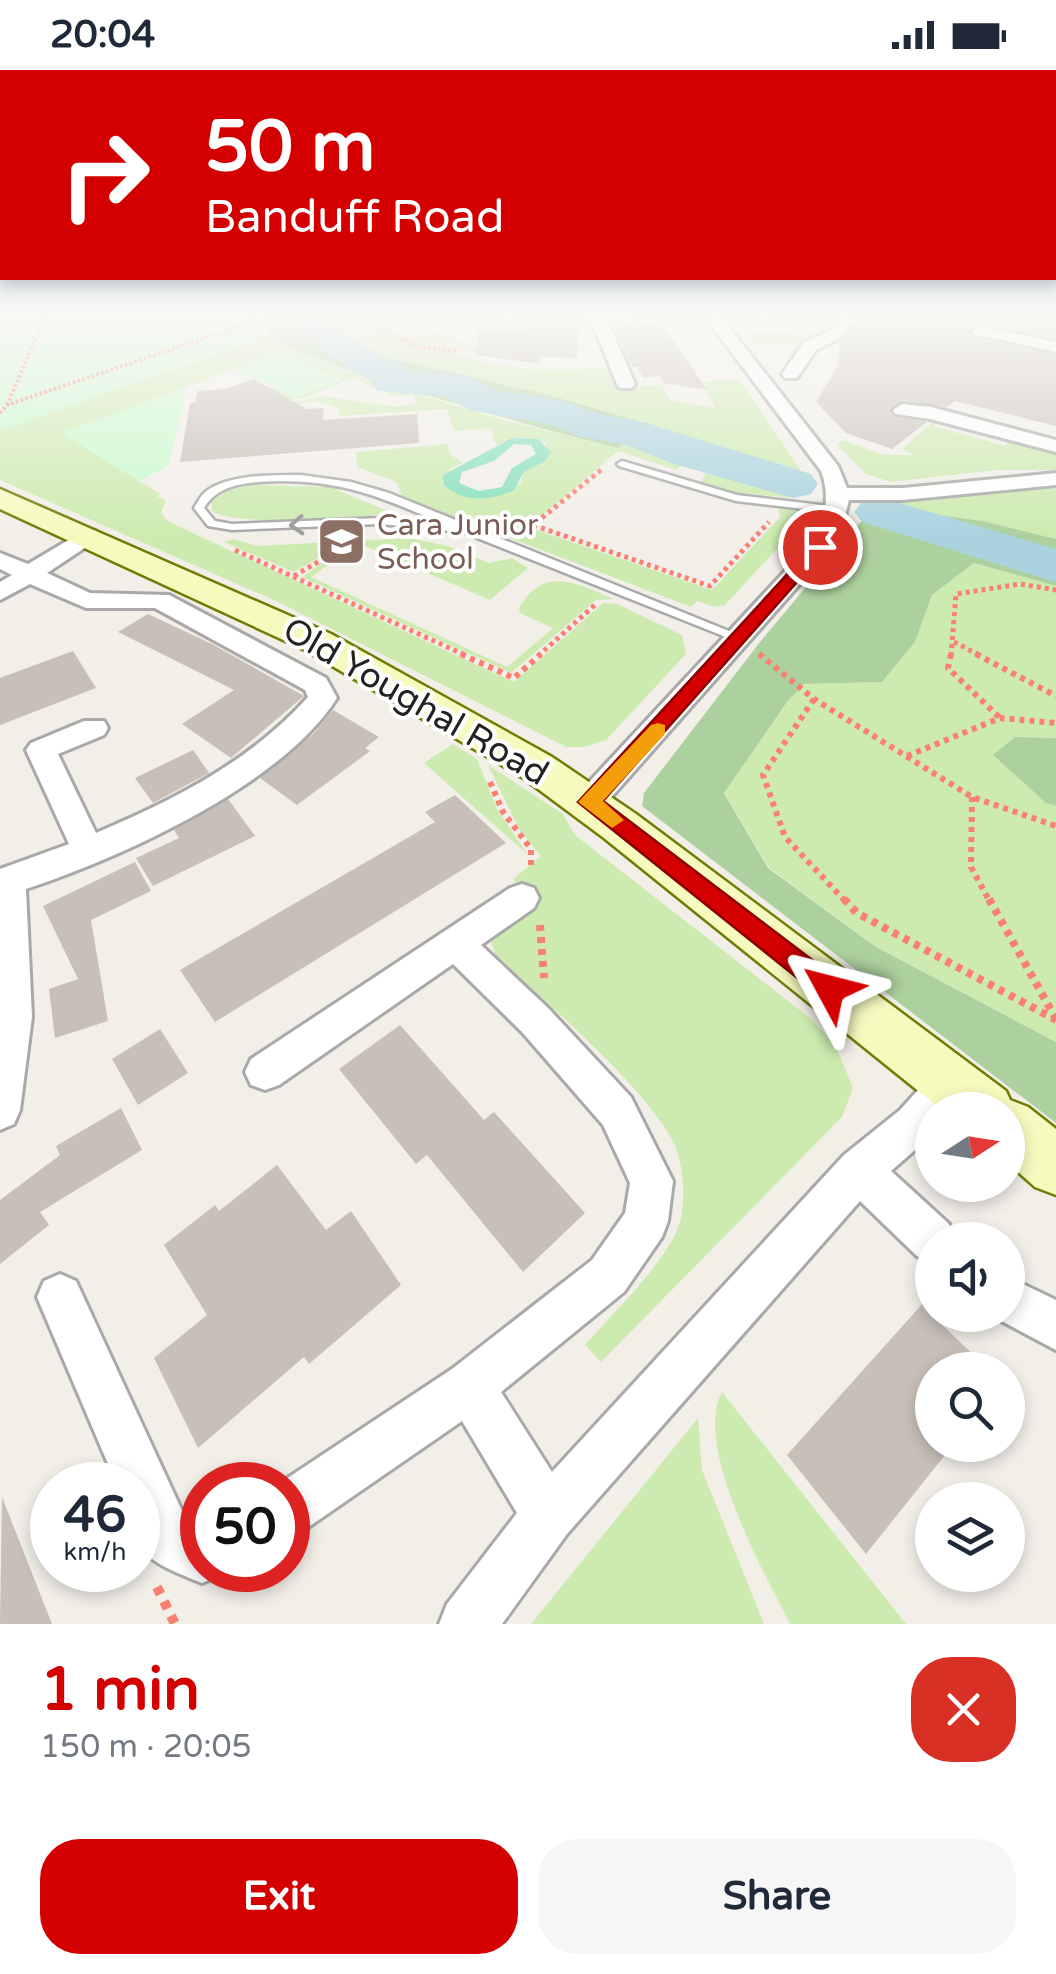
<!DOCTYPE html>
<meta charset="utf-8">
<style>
:root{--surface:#fff;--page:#f6f6f7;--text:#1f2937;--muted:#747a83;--accent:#d40000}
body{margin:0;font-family:"Varela Round",sans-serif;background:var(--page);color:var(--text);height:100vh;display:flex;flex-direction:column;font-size:38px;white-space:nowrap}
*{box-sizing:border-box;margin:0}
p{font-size:32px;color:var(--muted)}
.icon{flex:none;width:55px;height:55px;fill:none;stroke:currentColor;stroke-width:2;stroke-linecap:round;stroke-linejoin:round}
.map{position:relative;height:1554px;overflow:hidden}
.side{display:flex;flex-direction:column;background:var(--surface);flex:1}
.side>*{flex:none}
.banner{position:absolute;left:0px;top:0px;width:1058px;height:210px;box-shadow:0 5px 15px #0003;background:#d40000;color:#fff;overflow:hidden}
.needle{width:65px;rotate:78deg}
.controls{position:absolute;left:915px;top:1022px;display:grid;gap:20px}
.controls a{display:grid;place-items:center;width:110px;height:110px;border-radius:50%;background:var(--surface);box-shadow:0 5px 15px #0003;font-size:50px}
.speed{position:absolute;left:30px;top:1392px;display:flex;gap:20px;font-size:50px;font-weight:700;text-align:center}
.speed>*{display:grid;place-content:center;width:130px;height:130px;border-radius:50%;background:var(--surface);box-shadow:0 5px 15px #0003;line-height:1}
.speed small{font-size:25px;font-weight:400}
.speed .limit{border:15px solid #d22;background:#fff;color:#111}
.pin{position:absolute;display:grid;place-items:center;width:85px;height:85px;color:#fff;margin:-42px;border:5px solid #fff;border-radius:50%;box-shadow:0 2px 10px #0007}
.me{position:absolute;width:110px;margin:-55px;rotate:308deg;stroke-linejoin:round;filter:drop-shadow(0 0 8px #0008)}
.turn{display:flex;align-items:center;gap:35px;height:210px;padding:0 40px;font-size:45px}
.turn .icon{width:130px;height:130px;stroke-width:2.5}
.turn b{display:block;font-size:70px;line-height:85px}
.round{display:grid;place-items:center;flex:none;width:105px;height:105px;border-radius:40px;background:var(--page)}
.overview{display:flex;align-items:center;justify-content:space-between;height:170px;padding:0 40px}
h1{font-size:60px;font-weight:700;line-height:75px;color:var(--accent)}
.action{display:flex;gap:20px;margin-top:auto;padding:20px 40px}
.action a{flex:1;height:115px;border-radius:40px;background:var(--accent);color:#fff;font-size:40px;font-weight:700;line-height:115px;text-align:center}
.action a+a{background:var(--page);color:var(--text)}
.status{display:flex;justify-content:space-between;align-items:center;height:70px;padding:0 50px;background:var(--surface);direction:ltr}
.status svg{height:28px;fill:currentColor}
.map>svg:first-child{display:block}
.grass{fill:#cdebb0}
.forest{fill:#add19e}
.park{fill:#c8facc}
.pitch{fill:#88e0be;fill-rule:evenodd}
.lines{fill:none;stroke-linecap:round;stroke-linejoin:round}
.stream{fill:#aad3df;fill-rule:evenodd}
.river{fill:#aad3df;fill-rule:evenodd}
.building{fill:#c7bfb8}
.lane-casing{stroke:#a9a9a9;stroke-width:5}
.street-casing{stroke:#a9a9a9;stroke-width:6}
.secondary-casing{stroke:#707d05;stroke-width:5}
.path-far4{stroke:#fa8072;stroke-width:4;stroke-dasharray:2.5 2.5;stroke-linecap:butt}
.path-far3{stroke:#fa8072;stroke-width:5;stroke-dasharray:4 4;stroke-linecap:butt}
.path-far2{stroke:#fa8072;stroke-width:6;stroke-dasharray:5 5;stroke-linecap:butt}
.path-far1{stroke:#fa8072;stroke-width:8;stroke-dasharray:6 6;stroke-linecap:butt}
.path{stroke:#fa8072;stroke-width:10;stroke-dasharray:8 8;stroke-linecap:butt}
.lane{fill:#fff;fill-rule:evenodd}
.street{fill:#fff;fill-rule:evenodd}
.secondary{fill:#f7fabf;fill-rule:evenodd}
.oneway{stroke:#9c9c9c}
.route{fill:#d40000;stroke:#8a0000;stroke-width:2.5}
.slow{fill:#f59e0b}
.labels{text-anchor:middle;stroke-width:8;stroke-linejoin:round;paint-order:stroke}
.far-education-label{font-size:30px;fill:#785e54;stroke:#fff;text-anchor:start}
.street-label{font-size:35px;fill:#222;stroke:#fff}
</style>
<div class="status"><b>20:04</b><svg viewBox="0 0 49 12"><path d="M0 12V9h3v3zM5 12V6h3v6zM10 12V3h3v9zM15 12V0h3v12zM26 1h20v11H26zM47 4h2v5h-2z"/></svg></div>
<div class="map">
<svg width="1056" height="1554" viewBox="0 0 1056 1554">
<rect width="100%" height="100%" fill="#f2efe9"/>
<g class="grass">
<path d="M 269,247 L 266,256 L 269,266 L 351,303 L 503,350 L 617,378 L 625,373 L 685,391 L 676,400 L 618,381 L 528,457 L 712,520 L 780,447 L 778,440 L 794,437 L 808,445 L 799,466 L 787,468 L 725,535 L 714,537 L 697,531 L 691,537 L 402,427 L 397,412 L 357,397 L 356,382 L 448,374 L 450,384 L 463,393 L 449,399 L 467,427 L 520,414 L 524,402 L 548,387 L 546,373 L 520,367 L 496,375 L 491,358 L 454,361 L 447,339 L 340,346 L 338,338 L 318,331 L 267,338 L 321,326 L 396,337 L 417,333 L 412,325 L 394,326 L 353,308 L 304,328 L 269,333 L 270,316 L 296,327 L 340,309 L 279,282 L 62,363 L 160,424 L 157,427 L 166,430 L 161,442 L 167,451 L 514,612 L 603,533 L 617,534 L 682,565 L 686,584 L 606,670 L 583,677 L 566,677 L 276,531 L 0,410 L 0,346 Z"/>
<path d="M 307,247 L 388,247 L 383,250 L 398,257 L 446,248 L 475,257 L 460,264 L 429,255 L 424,258 L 461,270 L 486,262 L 467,271 L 487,283 L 481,286 L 464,278 L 454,281 C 501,305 559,299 611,298 L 621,317 L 662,315 L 670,330 L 716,338 L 701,312 L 739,309 L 807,410 L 739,381 L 705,380 L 661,358 L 553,326 L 372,284 Z"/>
<path d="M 832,247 L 840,247 C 827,267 785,278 760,276 L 745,263 L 823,259 Z"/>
<path d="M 935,350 L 934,356 L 1005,376 L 1010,370 L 1056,381 L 1056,400 L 996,400 L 891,412 L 866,404 L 837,375 L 842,370 L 884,385 L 914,385 L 902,379 Z"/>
<path d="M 707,401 L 794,426 L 794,428 L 739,423 L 701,412 Z"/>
<path d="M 251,415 L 330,417 L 390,442 C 361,449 233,457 212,441 L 211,431 L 232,418 Z"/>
<path d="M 1029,418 L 1056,418 L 1056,469 L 983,451 L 874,436 Z"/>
<path d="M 409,468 L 448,476 L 489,493 L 512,488 L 528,498 L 490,530 L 360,474 L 342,486 L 331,481 L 293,502 L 224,472 L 235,469 L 256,476 Z"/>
<path d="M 323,492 L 330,494 L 311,507 L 507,597 L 553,558 L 520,543 L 519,538 C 544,494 578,514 614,529 L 596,530 L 511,603 L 302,507 Z"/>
<path d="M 974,493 L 1056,516 L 1056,668 L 1015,667 L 1046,733 L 1056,736 L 1056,972 L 876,877 L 768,797 L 724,722 L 787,632 L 804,614 L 882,612 L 915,572 L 932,525 Z"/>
<path d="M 453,674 L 477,689 L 497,739 L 528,785 L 424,693 Z"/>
<path d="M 488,695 L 563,744 L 575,765 L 810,948 L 835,974 L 853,1018 L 842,1047 L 601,1292 L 585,1275 C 611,1245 673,1186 681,1148 C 686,1123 683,1087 670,1066 C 634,1006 547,935 495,884 L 490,869 L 538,834 L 513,809 L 541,786 L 520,761 Z"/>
<path d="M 722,1322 L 906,1554 L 790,1554 C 764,1503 693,1376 722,1322 Z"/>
<path d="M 698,1348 L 702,1400 L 764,1554 L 531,1554 Z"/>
</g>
<g class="forest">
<path d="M 269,247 L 307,247 L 372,284 L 553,326 L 661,358 L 705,380 L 739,381 L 807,410 L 785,420 L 625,373 L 618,378 C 555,363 495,345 433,327 C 377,309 321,294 269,266 L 266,256 Z"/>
<path d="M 874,436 L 983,451 L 1056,469 L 1056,516 L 974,493 L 932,525 L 915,572 L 882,612 L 804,614 L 787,632 L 724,723 L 768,798 L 876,877 L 1056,972 L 1056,1053 L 642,736 L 644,723 L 760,572 Z"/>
<path d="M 1015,667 L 1056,668 L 1056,736 L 1046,733 L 993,685 Z"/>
</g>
<g class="park">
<path d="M 0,247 L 269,247 L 266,256 L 269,266 L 0,361 Z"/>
<path d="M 279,282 L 341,309 L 296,327 L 234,299 Z"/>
<path d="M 187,317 L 168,396 L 139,411 L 61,363 Z"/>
</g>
<path class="pitch" d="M 512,368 L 538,369 L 551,382 L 545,391 L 524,402 L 514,420 C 492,431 462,433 444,415 L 443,405 ZM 514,374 L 531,375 L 536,384 L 512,398 L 502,417 L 479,421 L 459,413 L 462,402 L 494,391 Z"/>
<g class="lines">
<path class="stream" d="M 996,463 L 1000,466 L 991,478 L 985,478 C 983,474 991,465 996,463 Z"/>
<g class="river">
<path d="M 281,247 L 323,247 L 382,287 L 402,294 L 407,301 L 470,306 L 495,320 L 563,331 L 602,345 L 646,353 L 811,404 L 818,414 L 811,424 L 794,428 L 674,394 L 623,374 L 578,366 L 552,355 L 469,340 L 447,327 L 377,321 L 370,309 L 354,303 Z"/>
<path d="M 879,427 L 1056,479 L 1056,512 L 862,452 L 854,442 L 862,432 Z"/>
</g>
</g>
<g class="building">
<path d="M 859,247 L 1056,247 L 1056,268 L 981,252 L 968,260 L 973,268 L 1056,285 L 1056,356 L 955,331 L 947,337 L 902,330 L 889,339 L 892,346 L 927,352 L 892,379 L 846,363 L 816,332 L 838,296 L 840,272 Z"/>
<path d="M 659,253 L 676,274 L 707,320 L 664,313 L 660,306 L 643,308 L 637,297 L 632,297 L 614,256 Z"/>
<path d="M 579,256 L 577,288 L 539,287 L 539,294 L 477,285 L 473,279 L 477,276 L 477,261 Z"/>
<path d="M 254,309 L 307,339 L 324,338 L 323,350 L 417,344 L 419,373 L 180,392 L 190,333 L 195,332 L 198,321 L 225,319 Z"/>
<path d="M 148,544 L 214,575 L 304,626 L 231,688 L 182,654 L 234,620 L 118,562 Z"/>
<path d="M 73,581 L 96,618 L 0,655 L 0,608 Z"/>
<path d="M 333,640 L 379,667 L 365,678 L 370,681 L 297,735 L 260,708 L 314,663 Z"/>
<path d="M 193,680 L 209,703 L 153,733 L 135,708 Z"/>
<path d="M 455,725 L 506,773 L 215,952 L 180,900 L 435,752 L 425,742 Z"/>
<path d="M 228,729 L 255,766 L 153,816 L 136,788 L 179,768 L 174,760 Z"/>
<path d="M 135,792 L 151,821 L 91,850 L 108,951 L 55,968 L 49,919 L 78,909 L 43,836 Z"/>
<path d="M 400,955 L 484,1050 L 494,1042 L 585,1143 L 523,1202 L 427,1085 L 416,1094 L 339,999 Z"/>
<path d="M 160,959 L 188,1003 L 138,1035 L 112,989 Z"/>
<path d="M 121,1038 L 142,1080 L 40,1142 L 49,1155 L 0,1194 L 0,1130 L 60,1085 L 56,1076 Z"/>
<path d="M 277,1095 L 326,1160 L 351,1141 L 401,1215 L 309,1294 L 304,1287 L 198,1378 L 154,1288 L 207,1245 L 164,1175 L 215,1135 L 219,1141 Z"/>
<path d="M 924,1232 L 932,1245 L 989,1300 L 932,1300 L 932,1375 L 953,1375 L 866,1484 L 787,1385 Z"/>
<path d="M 2,1427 L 52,1554 L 0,1554 Z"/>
</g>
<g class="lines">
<defs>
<g id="lane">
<path d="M 622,391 L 737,425 L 838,437 L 843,440 L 838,443 L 736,431 L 619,396 L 617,394 Z"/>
<path d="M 301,405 L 351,412 L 389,423 L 746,568 L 744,571 L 736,571 L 462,462 L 380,454 L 232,460 L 208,456 L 194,438 C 195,436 202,425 203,424 C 224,404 274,405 301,405 ZM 280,411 C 345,411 384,428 443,454 L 380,448 L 232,454 L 215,451 L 204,438 C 219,412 253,412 280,411 Z"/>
</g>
<g id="street">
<path d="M 572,247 L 641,247 L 633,252 L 608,252 L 635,314 L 632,318 L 620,318 L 617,314 L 592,252 Z"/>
<path d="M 705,247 L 721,247 L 838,396 L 847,418 L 903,418 L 1056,403 L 1056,415 L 903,430 L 849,430 L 842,458 L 828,482 L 600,740 L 589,743 L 578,740 L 573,732 L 578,724 L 811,473 C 825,449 831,428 821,401 Z"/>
<path d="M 839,247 L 855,247 L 842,267 L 816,280 L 797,308 L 785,308 L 782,304 L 804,272 L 830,261 Z"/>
<path d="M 980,256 L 1056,272 L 1056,282 L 974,264 L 972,261 Z"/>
<path d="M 902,334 L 931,337 L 1056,370 L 1056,382 L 930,349 L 895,344 L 893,340 Z"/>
<path d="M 87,459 L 95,461 L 98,466 L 95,471 L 47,503 L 90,523 L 169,525 L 326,608 L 337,628 C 282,715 122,787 26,819 L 32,947 L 20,1040 L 14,1054 L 0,1060 L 0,799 L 69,774 L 26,680 L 31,673 L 84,651 L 104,651 L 108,658 L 104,665 L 58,684 L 96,763 C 174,730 251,691 308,627 L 305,620 L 155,538 L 86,538 L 30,514 L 0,530 L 0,512 L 12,505 L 0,499 L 0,483 L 28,494 Z"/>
<path d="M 522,814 L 534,818 L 539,828 L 534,838 L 481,875 L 548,938 L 631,1027 L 673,1111 L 668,1151 L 662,1167 L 624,1222 L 501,1322 L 552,1402 L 844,1085 L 900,1040 L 937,999 L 951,993 L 965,999 L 971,1012 L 953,1040 L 932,1040 L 932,1065 L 891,1101 L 949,1154 L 955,1170 L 932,1170 L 932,1192 L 917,1186 L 860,1131 L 567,1464 L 502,1554 L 439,1554 L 447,1534 L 517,1443 L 462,1351 L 307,1458 L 288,1466 L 288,1415 L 277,1415 L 452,1299 L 592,1190 L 625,1143 L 630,1113 L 603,1055 L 522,962 L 453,894 L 279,1015 L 265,1020 L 251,1015 L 245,1002 L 251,989 L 510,818 Z"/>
<path d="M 60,1204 L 76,1211 L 183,1443 L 190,1454 L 202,1459 L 202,1500 L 224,1500 L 221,1505 L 202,1513 C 136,1486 138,1487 138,1415 L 117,1415 L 37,1227 L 44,1211 Z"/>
<path d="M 1008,1207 L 1056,1230 L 1056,1280 L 992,1246 L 1008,1245 Z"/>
</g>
<path id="secondary" d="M 0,419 L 331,564 L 552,687 L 636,744 L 1006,1021 L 1010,1030 L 1028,1037 L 1056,1059 L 1056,1125 L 1035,1117 L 1008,1093 L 1008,1040 L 942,1040 L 604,768 L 522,707 L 305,580 L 0,439 Z"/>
</defs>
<use href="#lane" class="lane-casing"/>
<use href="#street" class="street-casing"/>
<use href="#secondary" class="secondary-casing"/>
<g class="path-far4">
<path d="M 355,247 L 418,277 L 459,281"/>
<path d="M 7,335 L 45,247"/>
<path d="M 0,343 L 7,335 L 238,257 L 255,247"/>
</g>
<g class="path-far3">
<path d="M 601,400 L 533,455 L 710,516 L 769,452"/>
<path d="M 235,480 L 467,586"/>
<path d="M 294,506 L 328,486 L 344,492"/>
<path d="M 954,572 L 981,586"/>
<path d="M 538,586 L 596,534"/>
<path d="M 951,586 L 956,524 L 1020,514 L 1056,520"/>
</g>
<g class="path-far2">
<path d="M 461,584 L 514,608 L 541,584"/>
<path d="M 759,584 L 814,629 L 972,727 L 1056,756"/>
<path d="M 951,584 L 948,598 L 1000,648"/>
<path d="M 976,584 L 1056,626"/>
<path d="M 814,629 L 763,705 L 785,767 L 846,832"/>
<path d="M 907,686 L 1000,648 L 1056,653"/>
<path d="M 490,712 L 503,742 L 531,779 L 531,796"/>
<path d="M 972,727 L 971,797 L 990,832"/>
</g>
<g class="path-far1">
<path d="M 844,829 L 857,843 L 1056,950"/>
<path d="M 989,829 L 1056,949"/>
<path d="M 540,855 L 544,908"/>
</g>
<path class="path" d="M 157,1517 L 175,1554"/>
<use href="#lane" class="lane"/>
<use href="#street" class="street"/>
<use href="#secondary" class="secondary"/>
</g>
<defs><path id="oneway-chevron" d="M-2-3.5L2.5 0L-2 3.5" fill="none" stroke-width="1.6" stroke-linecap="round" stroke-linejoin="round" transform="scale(2.5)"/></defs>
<use class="oneway" href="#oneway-chevron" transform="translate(297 455) rotate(177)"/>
<linearGradient id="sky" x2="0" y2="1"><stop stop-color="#8fc0e4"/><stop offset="0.53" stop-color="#f9f8f5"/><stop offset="1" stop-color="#f9f8f5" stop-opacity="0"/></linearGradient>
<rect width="1056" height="465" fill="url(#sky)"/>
<path class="route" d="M 815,474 L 828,477 L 603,731 L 840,911 L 843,919 L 840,927 L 830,930 L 821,927 L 578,732 Z"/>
<path class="slow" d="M 658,653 L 665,655 L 665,664 L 603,731 L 624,750 L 612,758 L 578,732 L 651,655 Z"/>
<defs>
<symbol id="school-square" viewBox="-11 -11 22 22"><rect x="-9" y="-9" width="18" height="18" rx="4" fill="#8d6e63" stroke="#fff"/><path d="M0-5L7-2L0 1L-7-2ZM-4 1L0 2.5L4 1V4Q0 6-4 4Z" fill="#fff"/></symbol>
</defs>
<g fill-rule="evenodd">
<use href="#school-square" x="314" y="444" width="55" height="55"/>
</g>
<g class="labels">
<g class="far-education-label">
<text x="377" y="465">Cara Junior<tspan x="377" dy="34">School</tspan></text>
</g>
<g class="street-label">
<text transform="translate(416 631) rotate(30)" y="12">Old Youghal Road</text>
</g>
</g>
</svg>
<div class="controls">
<a><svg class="needle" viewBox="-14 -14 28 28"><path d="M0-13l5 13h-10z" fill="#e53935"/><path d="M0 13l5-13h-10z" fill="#747a83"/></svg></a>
<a><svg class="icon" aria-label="sound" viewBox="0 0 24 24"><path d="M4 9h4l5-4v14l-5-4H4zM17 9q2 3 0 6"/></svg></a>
<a><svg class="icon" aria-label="search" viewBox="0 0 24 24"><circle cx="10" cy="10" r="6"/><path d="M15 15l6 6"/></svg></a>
<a><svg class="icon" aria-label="layers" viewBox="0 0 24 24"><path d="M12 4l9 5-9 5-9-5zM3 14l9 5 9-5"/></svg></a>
</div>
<div class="speed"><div>46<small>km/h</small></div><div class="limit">50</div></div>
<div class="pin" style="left:820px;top:477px;background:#d93025"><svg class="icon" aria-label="arrive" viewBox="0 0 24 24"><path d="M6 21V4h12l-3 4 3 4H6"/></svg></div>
<svg class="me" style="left:830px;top:919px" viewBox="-20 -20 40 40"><path d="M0-17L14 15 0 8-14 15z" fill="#d40000" stroke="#fff" stroke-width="4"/></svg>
<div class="banner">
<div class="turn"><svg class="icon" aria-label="right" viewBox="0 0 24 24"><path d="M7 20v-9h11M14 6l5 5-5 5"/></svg><div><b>50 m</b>Banduff Road</div></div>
</div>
</div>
<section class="side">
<div class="overview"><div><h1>1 min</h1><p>150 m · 20:05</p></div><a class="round" style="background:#d93025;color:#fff"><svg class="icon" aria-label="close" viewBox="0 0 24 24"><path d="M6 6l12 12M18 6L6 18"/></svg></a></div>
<div class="action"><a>Exit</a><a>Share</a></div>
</section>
